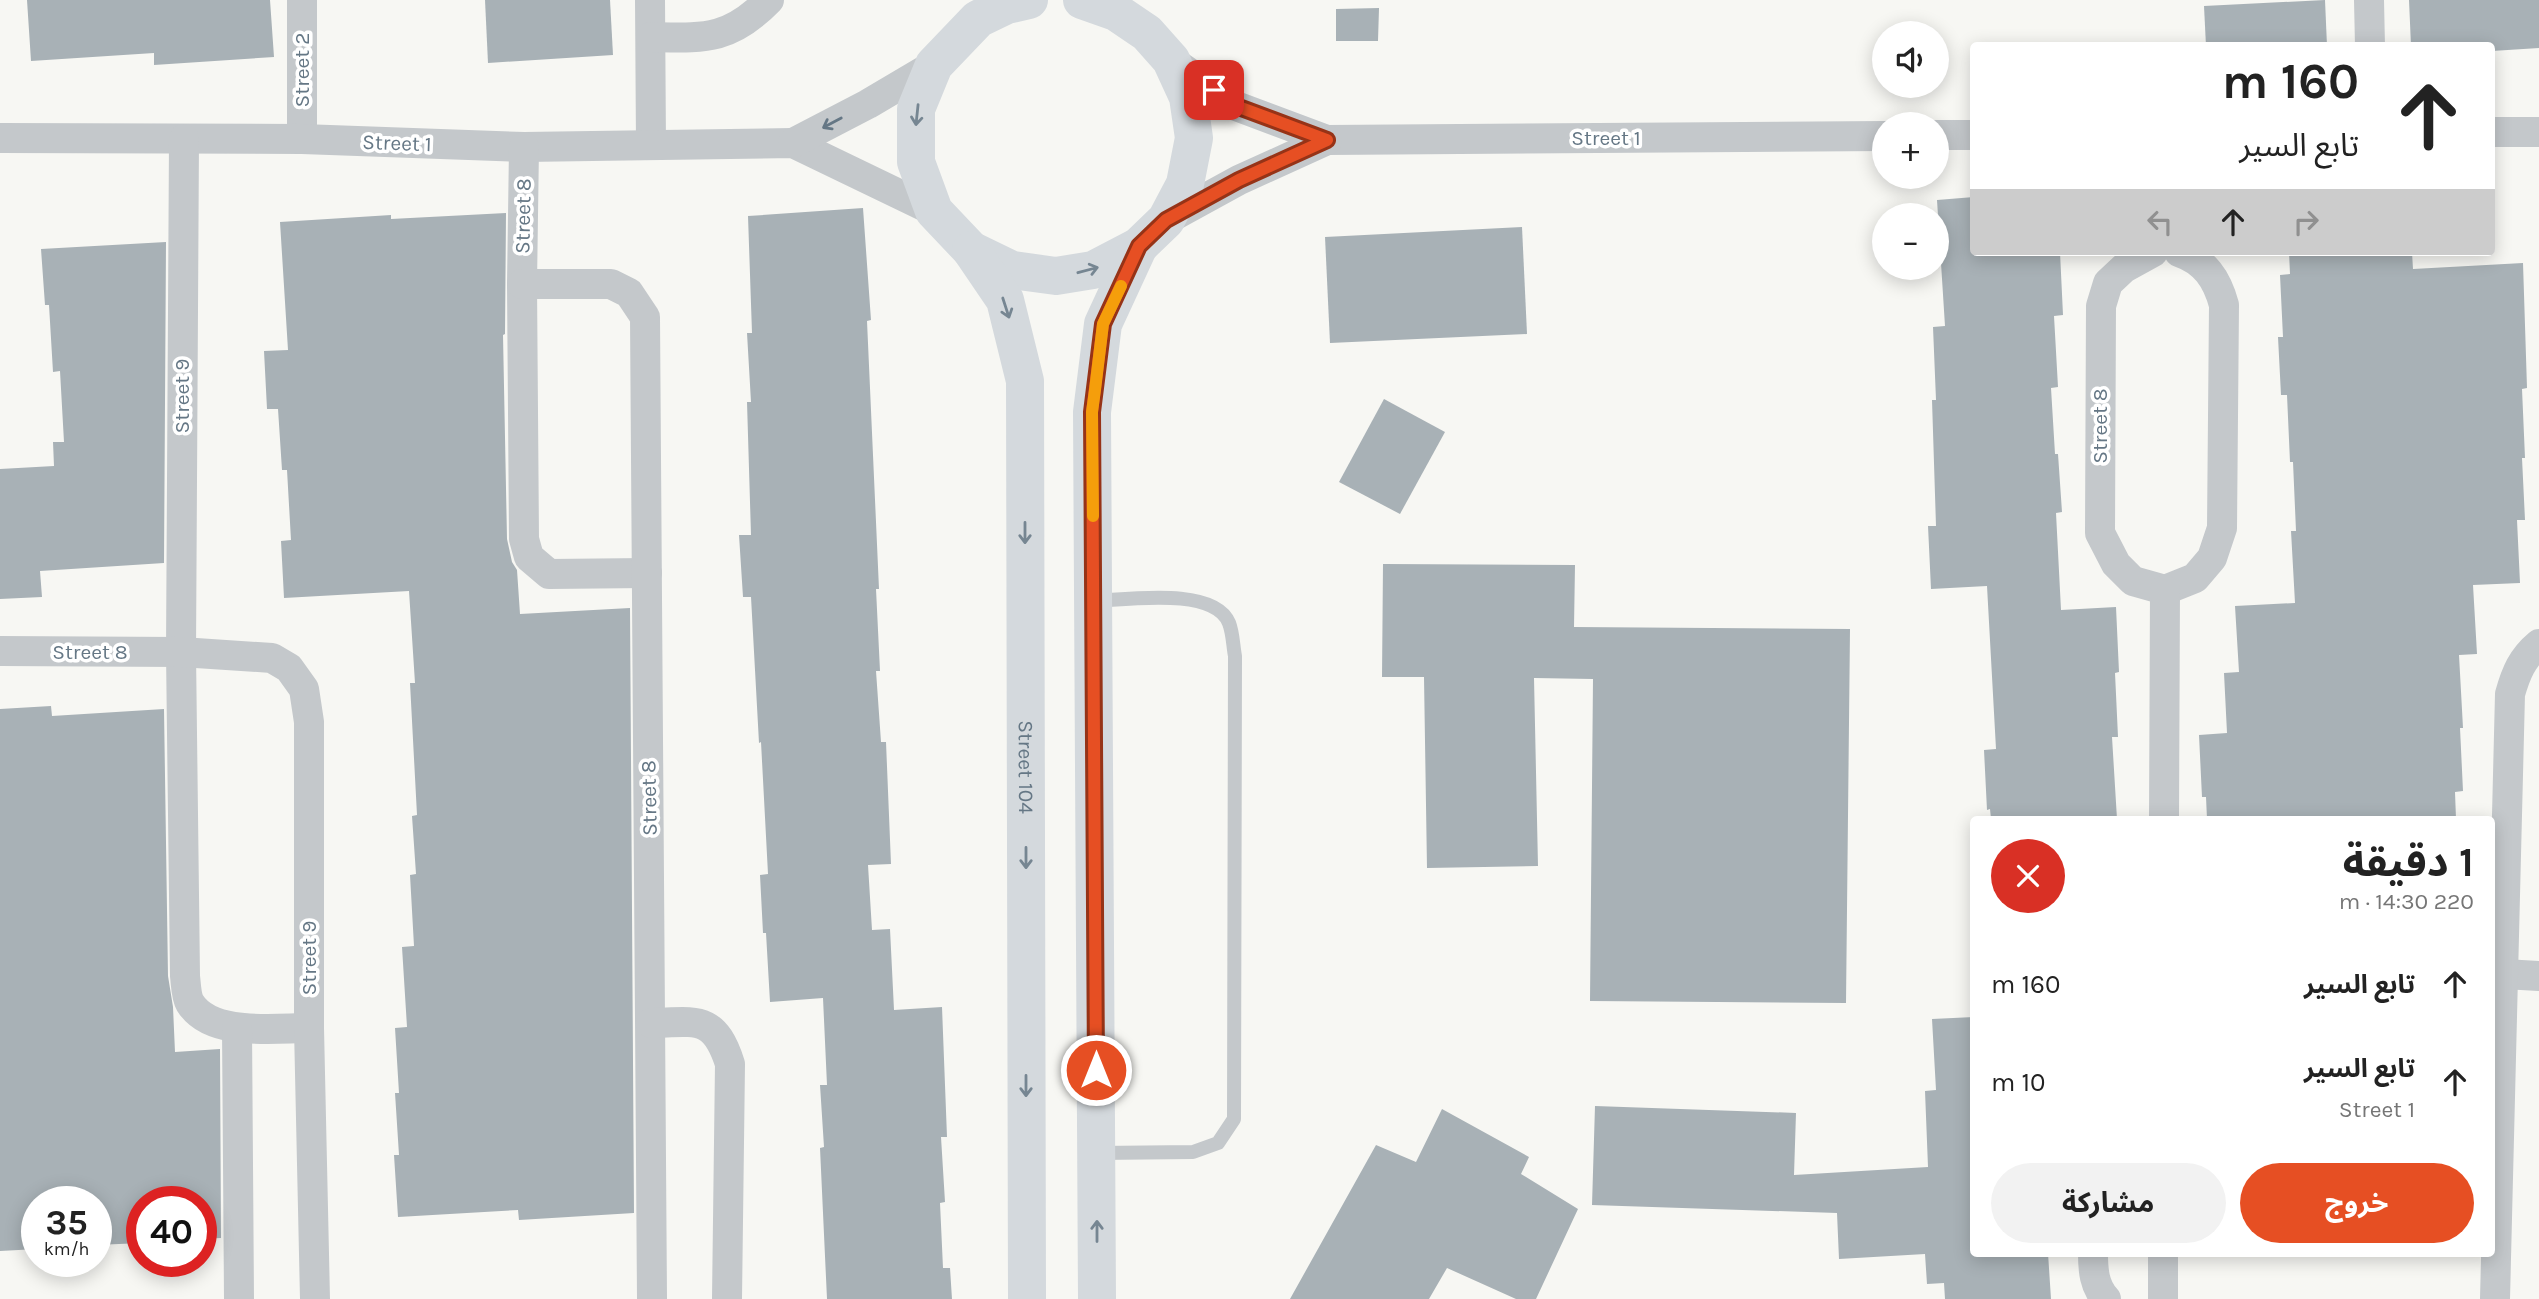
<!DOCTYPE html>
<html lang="ar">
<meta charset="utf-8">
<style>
:root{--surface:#fff;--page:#f2f2f2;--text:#222;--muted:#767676;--accent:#e64f23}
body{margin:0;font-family:Karla,"Noto Sans Arabic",sans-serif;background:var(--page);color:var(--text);direction:rtl;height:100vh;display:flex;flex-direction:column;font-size:26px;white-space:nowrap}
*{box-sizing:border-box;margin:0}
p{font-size:23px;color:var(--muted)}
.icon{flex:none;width:38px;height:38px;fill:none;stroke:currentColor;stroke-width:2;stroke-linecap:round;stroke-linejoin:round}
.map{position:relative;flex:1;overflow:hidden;direction:ltr}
.drawer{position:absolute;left:1970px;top:816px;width:525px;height:441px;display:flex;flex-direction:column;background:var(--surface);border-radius:7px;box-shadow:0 4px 18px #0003;direction:rtl}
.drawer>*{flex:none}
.hud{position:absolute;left:1970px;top:42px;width:525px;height:214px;border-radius:7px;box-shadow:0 4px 18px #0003;direction:rtl;background:#fff;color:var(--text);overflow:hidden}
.controls{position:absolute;left:1872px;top:21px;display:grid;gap:14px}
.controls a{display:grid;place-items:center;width:77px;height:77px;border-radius:50%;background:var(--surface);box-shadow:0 4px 18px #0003;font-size:35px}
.speed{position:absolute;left:21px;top:1186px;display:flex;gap:14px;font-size:35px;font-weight:700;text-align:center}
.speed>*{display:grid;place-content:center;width:91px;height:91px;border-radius:50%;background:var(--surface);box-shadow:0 4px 18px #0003;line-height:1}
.speed small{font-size:18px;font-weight:400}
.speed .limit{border:10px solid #d22;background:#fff;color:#111}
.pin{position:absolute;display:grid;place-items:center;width:60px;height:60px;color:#fff;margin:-30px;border-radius:14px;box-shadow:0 4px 10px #0006}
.me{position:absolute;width:77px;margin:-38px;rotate:0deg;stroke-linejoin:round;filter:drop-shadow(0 0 5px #0008)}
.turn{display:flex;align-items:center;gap:24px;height:147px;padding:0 21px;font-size:32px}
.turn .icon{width:91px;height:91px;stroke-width:2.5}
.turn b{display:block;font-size:49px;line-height:60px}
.lanes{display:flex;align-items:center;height:66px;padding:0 21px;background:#0003;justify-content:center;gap:35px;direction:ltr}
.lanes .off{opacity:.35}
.round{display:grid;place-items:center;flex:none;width:74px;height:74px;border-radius:37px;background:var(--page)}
.overview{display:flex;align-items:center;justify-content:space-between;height:119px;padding:0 21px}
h1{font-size:42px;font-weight:700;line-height:52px}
.cta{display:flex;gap:14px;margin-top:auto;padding:14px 21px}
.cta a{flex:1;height:80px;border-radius:42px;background:var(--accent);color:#fff;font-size:28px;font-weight:700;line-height:80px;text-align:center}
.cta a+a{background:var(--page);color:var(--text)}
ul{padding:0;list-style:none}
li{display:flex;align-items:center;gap:21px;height:98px;padding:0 21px}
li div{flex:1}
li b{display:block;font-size:26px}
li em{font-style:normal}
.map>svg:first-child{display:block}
.building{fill:#a8b1b6}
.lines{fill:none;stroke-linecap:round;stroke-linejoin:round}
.lane{stroke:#c4c8cb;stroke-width:14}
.street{stroke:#c4c8cb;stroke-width:30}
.secondary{stroke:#d4d9dd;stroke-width:38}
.oneway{stroke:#768692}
.oneway2{stroke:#657785}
.route-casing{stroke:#963317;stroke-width:18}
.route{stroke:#e64f23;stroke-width:12}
.slow{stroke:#f59e0b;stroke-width:12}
.labels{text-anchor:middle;stroke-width:7;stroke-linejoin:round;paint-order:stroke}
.street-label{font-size:21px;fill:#657785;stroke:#fff}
</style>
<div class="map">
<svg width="2539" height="1299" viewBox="0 0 2539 1299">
<rect width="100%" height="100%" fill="#f7f7f3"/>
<g class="building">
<path d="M 27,0 L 270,0 L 274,57 L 154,65 L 154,53 L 31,61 Z"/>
<path d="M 485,0 L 610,0 L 613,55 L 488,63 Z"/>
<path d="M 2325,0 L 2327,46 L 2206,46 L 2204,6 Z"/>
<path d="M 2409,0 L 2539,0 L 2539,48 L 2492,51 L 2492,46 L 2411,46 Z"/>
<path d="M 1379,8 L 1378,41 L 1336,41 L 1336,9 Z"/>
<path d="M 1974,197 L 1974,252 L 2060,252 L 2063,315 L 2054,316 L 2058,387 L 2051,388 L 2055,454 L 2058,454 L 2062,512 L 2056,513 L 2061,610 L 2116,607 L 2119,672 L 2115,673 L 2118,737 L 2112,737 L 2117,819 L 1991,819 L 1990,809 L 1987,810 L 1984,750 L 1996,749 L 1987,586 L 1931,589 L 1928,526 L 1936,526 L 1932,400 L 1936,400 L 1933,327 L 1945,326 L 1937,200 Z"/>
<path d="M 863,208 L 871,320 L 867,321 L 879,589 L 876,589 L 880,671 L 876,671 L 881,742 L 886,742 L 891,864 L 868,865 L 872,930 L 890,929 L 894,1010 L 942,1007 L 947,1137 L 941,1137 L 945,1202 L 940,1203 L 943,1268 L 950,1268 L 952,1299 L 827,1299 L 820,1148 L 824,1147 L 820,1085 L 827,1085 L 823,998 L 770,1002 L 766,933 L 763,933 L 760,875 L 768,874 L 761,742 L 759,743 L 751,597 L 743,597 L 739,535 L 751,535 L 747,402 L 751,402 L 747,333 L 752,333 L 748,216 Z"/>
<path d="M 506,213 L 505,334 L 503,335 L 507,539 L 512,562 L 517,570 L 520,614 L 630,608 L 634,1213 L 519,1220 L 518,1210 L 398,1217 L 394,1155 L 399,1155 L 395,1093 L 399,1093 L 395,1028 L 407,1027 L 402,947 L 414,946 L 410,875 L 416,874 L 412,816 L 417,815 L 410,683 L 415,683 L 409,591 L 284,598 L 281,541 L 291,540 L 287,470 L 282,470 L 278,409 L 267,409 L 264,351 L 288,350 L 280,222 L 391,215 L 391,219 Z"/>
<path d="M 1522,227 L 1527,334 L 1330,343 L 1325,237 Z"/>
<path d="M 166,242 L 164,563 L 40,571 L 42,597 L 0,599 L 0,469 L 54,466 L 53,442 L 64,442 L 60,371 L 53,372 L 49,305 L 45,305 L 41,249 Z"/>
<path d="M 2289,252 L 2412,252 L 2413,269 L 2523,263 L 2527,388 L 2522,389 L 2525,458 L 2522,458 L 2525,520 L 2517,520 L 2520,583 L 2473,585 L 2477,654 L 2459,655 L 2463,728 L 2460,728 L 2463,791 L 2455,792 L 2456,819 L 2207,819 L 2206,797 L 2202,797 L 2199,735 L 2227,733 L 2224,673 L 2239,672 L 2235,606 L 2295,603 L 2291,531 L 2296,531 L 2293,462 L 2290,462 L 2287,395 L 2281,395 L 2278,337 L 2283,337 L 2280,275 L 2290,274 Z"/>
<path d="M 1384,399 L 1445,432 L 1400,514 L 1339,482 Z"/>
<path d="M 1383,564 L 1575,565 L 1574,627 L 1850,629 L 1846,1003 L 1590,1001 L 1593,679 L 1534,678 L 1538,866 L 1427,868 L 1424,677 L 1382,677 Z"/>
<path d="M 51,706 L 52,716 L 164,709 L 168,976 L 173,1007 L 175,1052 L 220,1049 L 221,1238 L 201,1239 L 201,1202 L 142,1202 L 142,1243 L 96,1245 L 96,1202 L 37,1202 L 37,1249 L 0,1251 L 0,709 Z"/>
<path d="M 1974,1017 L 1974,1253 L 2048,1253 L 2051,1299 L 1945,1299 L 1944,1283 L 1927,1284 L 1925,1254 L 1839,1259 L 1837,1213 L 1592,1205 L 1595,1106 L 1796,1113 L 1794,1175 L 1928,1167 L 1925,1091 L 1936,1090 L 1932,1019 Z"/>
<path d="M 1442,1109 L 1529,1157 L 1521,1174 L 1578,1209 L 1536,1299 L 1516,1299 L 1447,1268 L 1429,1299 L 1290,1299 L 1376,1145 L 1416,1162 Z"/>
</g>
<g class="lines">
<path class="lane" d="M 1093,601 C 1125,600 1214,586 1229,623 C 1233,633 1233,646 1235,656 L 1234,1119 L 1218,1143 L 1193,1152 L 1098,1153"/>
<g class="street">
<path d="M 302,0 L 302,139"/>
<path d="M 650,0 L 651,145"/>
<path d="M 2369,0 L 2370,46"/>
<path d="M 651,37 C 704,38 729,41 769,0"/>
<path d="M 1171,60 L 1236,106 L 1327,140 L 1885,136"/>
<path d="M 2492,132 L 2539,132"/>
<path d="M 1937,135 L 1974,135"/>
<path d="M 0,138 L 302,139 L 524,147 L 793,143 L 934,211"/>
<path d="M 184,139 L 181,652 L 185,976 C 186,984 186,996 190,1003 C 211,1037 274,1028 309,1028"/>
<path d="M 793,143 L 868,104 L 934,65"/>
<path d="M 524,147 L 522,284 L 524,539 L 529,557 L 549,574 L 647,573"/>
<path d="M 1166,220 L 1239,180 L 1327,140"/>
<path d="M 2153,252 L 2124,268 L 2108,283 L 2101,306 L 2100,533 L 2116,564 L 2133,581 L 2165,590 L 2195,578 L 2212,558 L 2222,528 L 2224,305 C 2217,279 2205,261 2179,252"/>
<path d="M 522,284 L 611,284 L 629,293 L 645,317 L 652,1299"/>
<path d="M 0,651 L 181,652 L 272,658 L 289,668 L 304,689 L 309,722 L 309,1028 L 315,1299"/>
<path d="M 2164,819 L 2165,590"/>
<path d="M 2504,974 L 2539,976"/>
<path d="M 651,1023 C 696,1022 714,1014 730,1064 L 727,1299"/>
<path d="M 237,1028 L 239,1299"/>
<path d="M 2093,1253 C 2093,1270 2094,1286 2106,1299"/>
<path d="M 2163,1253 L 2163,1299"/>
<path d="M 2495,1299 L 2510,694 C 2516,673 2522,658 2539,644"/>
</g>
<g class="secondary">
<path d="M 1029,0 L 1007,5 L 978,19 L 934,65 L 916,109 L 916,162 L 934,211 L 971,250 L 1012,270 L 1056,276 L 1093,270 L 1139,246 L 1166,220 L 1185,184 L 1194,138 L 1188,97 L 1171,60 L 1147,33 L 1116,12 L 1082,0"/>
<path id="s1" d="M 971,250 L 1005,300 L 1025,381 L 1027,1299"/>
<path d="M 1097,1299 L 1092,412 L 1103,324 L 1139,246"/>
</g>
</g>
<defs><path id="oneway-shaft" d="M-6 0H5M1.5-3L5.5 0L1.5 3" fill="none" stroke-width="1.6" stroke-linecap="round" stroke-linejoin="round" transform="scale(1.75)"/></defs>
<g class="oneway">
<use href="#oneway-shaft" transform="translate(917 115) rotate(96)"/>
<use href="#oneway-shaft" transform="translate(1088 270) rotate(-15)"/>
<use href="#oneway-shaft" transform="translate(1006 308) rotate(72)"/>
<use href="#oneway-shaft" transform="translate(1025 533) rotate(90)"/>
<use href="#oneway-shaft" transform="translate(1026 858) rotate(90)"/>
<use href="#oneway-shaft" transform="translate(1026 1086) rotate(90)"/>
<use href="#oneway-shaft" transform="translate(1097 1231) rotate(-90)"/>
</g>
<use class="oneway2" href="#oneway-shaft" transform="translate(832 123) rotate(152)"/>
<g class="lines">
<defs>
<path id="route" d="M 1096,1070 L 1092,412 L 1103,324 L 1139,246 L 1166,220 L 1239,180 L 1327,140 L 1236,106 L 1214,90"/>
</defs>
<use href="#route" class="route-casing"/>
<use href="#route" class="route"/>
<path class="slow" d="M 1093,516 L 1092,412 L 1095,390 L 1103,324 L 1121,286"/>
</g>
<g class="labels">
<g class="street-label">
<text transform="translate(302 70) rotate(-90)" y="7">Street 2</text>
<text x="1606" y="145">Street 1</text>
<text transform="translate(397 143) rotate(2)" y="7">Street 1</text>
<text transform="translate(523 216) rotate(-89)" y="7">Street 8</text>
<text transform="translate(182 396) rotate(-90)" y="7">Street 9</text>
<text transform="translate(2100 426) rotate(-90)" y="7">Street 8</text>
<text x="90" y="659">Street 8</text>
<text dy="7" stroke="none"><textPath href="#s1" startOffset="530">Street 104</textPath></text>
<text transform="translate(649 798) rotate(-91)" y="7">Street 8</text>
<text transform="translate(309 958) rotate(-90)" y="7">Street 9</text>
</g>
</g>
</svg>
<div class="controls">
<a><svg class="icon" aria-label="sound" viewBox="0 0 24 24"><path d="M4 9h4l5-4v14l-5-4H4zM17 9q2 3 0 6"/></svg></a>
<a>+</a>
<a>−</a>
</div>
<div class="speed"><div>35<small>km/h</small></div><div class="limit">40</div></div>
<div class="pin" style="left:1214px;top:90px;background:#d93025"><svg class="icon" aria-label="arrive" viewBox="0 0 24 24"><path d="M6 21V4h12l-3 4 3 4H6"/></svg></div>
<svg class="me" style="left:1096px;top:1070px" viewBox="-20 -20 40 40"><circle r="17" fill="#e64f23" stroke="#fff" stroke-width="3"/><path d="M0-11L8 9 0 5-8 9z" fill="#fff"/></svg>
<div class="hud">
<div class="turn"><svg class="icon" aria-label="ahead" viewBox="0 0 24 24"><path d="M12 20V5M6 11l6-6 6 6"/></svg><div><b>160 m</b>تابع السير</div></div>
<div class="lanes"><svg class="icon off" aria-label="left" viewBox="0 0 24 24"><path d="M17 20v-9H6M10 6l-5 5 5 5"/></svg><svg class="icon" aria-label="ahead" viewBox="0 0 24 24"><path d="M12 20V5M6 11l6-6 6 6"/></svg><svg class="icon off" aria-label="right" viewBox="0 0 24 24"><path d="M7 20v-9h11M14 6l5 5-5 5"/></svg></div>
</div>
<section class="drawer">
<div class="overview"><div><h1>1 دقيقة</h1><p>220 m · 14:30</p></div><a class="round" style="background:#d93025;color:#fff"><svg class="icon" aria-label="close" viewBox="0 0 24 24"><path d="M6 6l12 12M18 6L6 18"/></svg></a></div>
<ul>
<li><svg class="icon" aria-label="ahead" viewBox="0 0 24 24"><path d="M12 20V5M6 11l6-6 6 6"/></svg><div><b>تابع السير</b></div><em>160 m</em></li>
<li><svg class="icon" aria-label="ahead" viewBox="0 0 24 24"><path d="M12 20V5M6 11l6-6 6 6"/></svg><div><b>تابع السير</b><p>Street 1</p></div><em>10 m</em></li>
</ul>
<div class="cta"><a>خروج</a><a>مشاركة</a></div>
</section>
</div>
